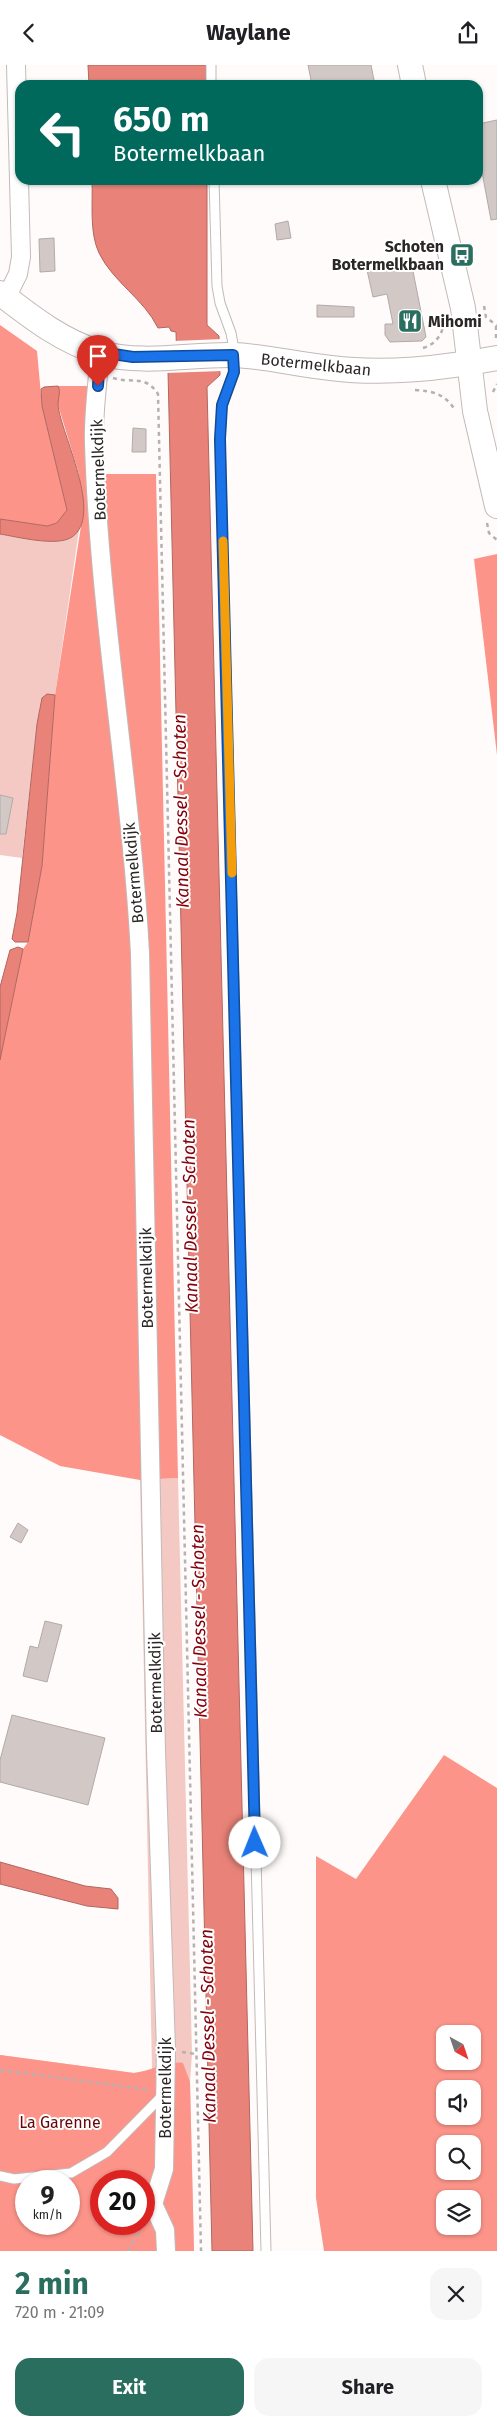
<!DOCTYPE html>
<meta charset="utf-8">
<style>
:root{--surface:#fff;--page:#f6f6f6;--text:#202124;--muted:#757577;--accent:#2a6e5f}
body{margin:0;font-family:"Fira Sans",sans-serif;background:var(--page);color:var(--text);height:100vh;display:flex;flex-direction:column;font-size:19px;white-space:nowrap}
*{box-sizing:border-box;margin:0}
p{font-size:16px;color:var(--muted)}
.icon{flex:none;width:28px;height:28px;fill:none;stroke:currentColor;stroke-width:2;stroke-linecap:round;stroke-linejoin:round}
.map{position:relative;height:2186px;overflow:hidden}
.details{display:flex;flex-direction:column;background:var(--surface);flex:1}
.details>*{flex:none}
.guide{position:absolute;left:15px;top:15px;width:468px;height:105px;border-radius:15px;box-shadow:0 1px 4px #0004;background:#00695c;color:#fff;overflow:hidden}
.needle{width:32px;rotate:140deg}
.tools{position:absolute;left:436px;top:1960px;display:grid;gap:10px}
.tools a{display:grid;place-items:center;width:45px;height:45px;border-radius:10px;background:var(--surface);box-shadow:0 1px 4px #0004;font-size:25px}
.speed{position:absolute;left:15px;top:2105px;display:flex;gap:10px;font-size:25px;font-weight:700;text-align:center}
.speed>*{display:grid;place-content:center;width:65px;height:65px;border-radius:50%;background:var(--surface);box-shadow:0 1px 4px #0004;line-height:1}
.speed small{font-size:12px;font-weight:400}
.speed .limit{border:8px solid #d22;background:#fff;color:#111}
.pin{position:absolute;display:grid;place-items:center;width:42px;height:42px;color:#fff;margin:-51px -21px;border-radius:50% 50% 50% 0;rotate:-45deg;box-shadow:0 0 5px #0007}
.pin .icon{rotate:45deg}
.me{position:absolute;width:55px;margin:-28px;rotate:359deg;stroke-linejoin:round;filter:drop-shadow(0 0 4px #0008)}
.turn{display:flex;align-items:center;gap:18px;height:105px;padding:0 15px;font-size:22px}
.turn .icon{width:65px;height:65px;stroke-width:2.5}
.turn b{display:block;font-size:35px;line-height:42px}
.round{display:grid;place-items:center;flex:none;width:52px;height:52px;border-radius:15px;background:var(--page)}
.overview{display:flex;align-items:center;justify-content:space-between;height:85px;padding:0 15px}
h1{font-size:30px;font-weight:700;line-height:38px;color:var(--accent)}
.button{display:flex;gap:10px;margin-top:auto;padding:10px 15px}
.button a{flex:1;height:58px;border-radius:15px;background:var(--accent);color:#fff;font-size:20px;font-weight:700;line-height:58px;text-align:center}
.button a+a{background:var(--page);color:var(--text)}
header{display:flex;justify-content:space-between;align-items:center;height:65px;padding:0 15px;background:var(--surface);font-size:22px;font-weight:700}
.map>svg:first-child{display:block}
.green{fill:#f4c9c3;fill-rule:evenodd}
.forest{fill:#fc9489;fill-rule:evenodd}
.water{fill:#e98379;stroke:#b06760}
.pier{fill:#fffbfa}
.building{fill:#d2c8c6;stroke:#b3a9a8}
.lines{fill:none;stroke-linecap:round;stroke-linejoin:round}
.lane-casing{stroke:#c3b9b8;stroke-width:11}
.street-casing{stroke:#c3b9b8;stroke-width:20}
.secondary-casing{stroke:#c3b9b8;stroke-width:26}
.path{stroke:#b5b1b0;stroke-width:2.5;stroke-dasharray:4 4;stroke-linecap:butt}
.lane{stroke:#fff;stroke-width:9}
.street{stroke:#fff;stroke-width:18}
.secondary{stroke:#fff;stroke-width:24}
.route-casing{stroke:#114b97;stroke-width:12}
.route{stroke:#1a73e8;stroke-width:9}
.slow{stroke:#f59e0b;stroke-width:9}
.labels{text-anchor:middle;stroke-width:4;stroke-linejoin:round;paint-order:stroke}
.poi-label{font-size:16px;font-weight:bold;fill:#2b2726;stroke:#fff;text-anchor:end}
.street-label{font-size:16px;fill:#2b2726;stroke:#fff}
.park-label{font-size:16px;fill:#65060a;stroke:#fff}
.water-label{font-size:18px;font-style:italic;fill:#84000b;stroke:#fff}
</style>
<header><svg class="icon" aria-label="back" viewBox="0 0 24 24"><path d="M15 5l-7 7 7 7"/></svg>Waylane<svg class="icon" aria-label="share" viewBox="0 0 24 24"><path d="M12 15V3M7 8l5-5 5 5M5 13v7h14v-7"/></svg></header>
<div class="map">
<svg width="497" height="2186" viewBox="0 0 497 2186">
<rect width="100%" height="100%" fill="#fffbfa"/>
<g class="green">
<path d="M 79,465 L 55,630 L 48,630 L 37,659 L 22,793 L 0,790 L 0,469 C 26,473 57,484 79,465 Z"/>
<path d="M 178,1413 L 192,1989 L 190,2017 L 194,2186 L 0,2186 L 0,1990 L 134,2008 L 152,2005 L 140,1415 ZM 26,2116 L 69,2116 L 69,2159 L 26,2159 ZM 101,2116 L 144,2116 L 144,2159 L 101,2159 Z"/>
</g>
<g class="forest">
<path d="M 0,260 L 37,286 L 42,341 L 67,445 L 57,458 L 47,461 L 0,454 Z"/>
<path d="M 58,321 L 90,321 L 91,409 L 156,409 L 178,1413 L 140,1415 L 60,1401 L 0,1370 L 0,995 L 23,884 L 28,877 L 42,801 L 55,630 L 83,448 L 79,409 L 58,340 Z"/>
<path d="M 497,489 L 497,690 L 474,494 Z"/>
<path d="M 444,1690 L 497,1723 L 497,2186 L 324,2186 L 316,2133 L 316,1791 L 356,1814 ZM 445,1969 L 472,1969 L 472,1996 L 445,1996 ZM 445,2024 L 472,2024 L 472,2051 L 445,2051 ZM 445,2079 L 472,2079 L 472,2106 L 445,2106 ZM 445,2134 L 472,2134 L 472,2161 L 445,2161 Z"/>
<path d="M 0,1990 L 134,2008 C 150,2006 170,1995 183,1998 L 190,2017 L 194,2186 L 0,2186 ZM 26,2116 L 69,2116 L 69,2159 L 26,2159 ZM 101,2116 L 144,2116 L 144,2159 L 101,2159 Z"/>
</g>
<g class="water">
<path d="M 88,0 L 206,0 L 206,20 L 89,20 Z"/>
<path d="M 92,115 L 207,115 L 207,260 L 219,271 L 220,310 L 207,322 L 253,2186 L 212,2186 L 168,306 L 177,305 L 176,267 L 171,266 L 169,262 L 158,263 C 144,234 113,217 99,188 C 89,167 93,137 92,115 Z"/>
<path d="M 58,321 C 61,327 58,333 58,340 C 61,369 104,450 72,472 C 57,482 18,472 0,469 L 0,454 L 47,461 L 57,458 L 67,445 L 42,341 L 41,324 L 44,322 Z"/>
<path d="M 47,629 L 55,630 L 42,801 L 28,877 L 15,877 L 12,874 L 17,848 L 37,659 L 42,633 Z"/>
<path d="M 18,882 L 23,884 L 0,995 L 0,922 L 10,885 Z"/>
<path d="M 0,1797 L 85,1821 L 111,1824 L 118,1833 L 118,1844 L 87,1841 L 0,1819 Z"/>
</g>
<path class="pier" d="M 222,274 L 222,306 L 166,308 L 167,304 L 174,303 L 174,276 Z"/>
<g class="building">
<path d="M 308,0 L 371,0 L 375,20 L 312,20 Z"/>
<path d="M 497,55 L 497,154 L 491,155 L 478,86 L 478,59 Z"/>
<path d="M 288,156 L 291,173 L 277,175 L 275,159 Z"/>
<path d="M 54,173 L 55,206 L 40,207 L 39,174 Z"/>
<path d="M 411,196 L 426,272 L 422,276 L 390,277 L 385,270 L 385,259 L 393,259 L 387,229 L 373,232 L 367,205 Z"/>
<path d="M 317,240 L 354,242 L 354,252 L 317,252 Z"/>
<path d="M 133,363 L 146,364 L 146,387 L 132,387 Z"/>
<path d="M 0,730 L 13,733 L 6,769 L 0,769 Z"/>
<path d="M 18,1458 L 28,1465 L 21,1478 L 10,1472 Z"/>
<path d="M 45,1556 L 62,1560 L 47,1617 L 23,1611 L 30,1581 L 38,1583 Z"/>
<path d="M 12,1650 L 105,1673 L 88,1740 L 0,1717 L 0,1695 Z"/>
</g>
<g class="lines">
<defs>
<g id="lane">
<path d="M 211,0 L 211,20"/>
<path d="M 214,115 L 217,221 L 220,238 L 231,268 L 233,279 L 234,307 L 222,340 L 220,374 L 266,2186"/>
<path d="M 0,2111 L 14,2114 L 71,2108 L 107,2087 L 164,2029"/>
</g>
<g id="street">
<path d="M 6,233 L 18,209 L 21,192 L 16,0"/>
<path d="M 100,287 C 98,317 93,348 94,378 C 99,549 131,718 140,888 L 156,1686 L 166,1984 L 164,2104 L 153,2139 L 165,2165 L 166,2186"/>
</g>
<g id="secondary">
<path d="M 410,0 L 414,20"/>
<path d="M 433,115 L 463,243 L 475,346 L 497,441"/>
<path d="M 0,228 C 31,252 63,277 101,288 C 143,300 190,289 233,290 C 266,291 298,300 331,303 C 386,310 443,303 497,293"/>
</g>
</defs>
<use href="#lane" class="lane-casing"/>
<use href="#street" class="street-casing"/>
<use href="#secondary" class="secondary-casing"/>
<g class="path">
<path d="M 484,241 L 486,252 L 497,261"/>
<path d="M 496,261 L 496,275"/>
<path d="M 423,283 C 436,279 443,269 444,256"/>
<path d="M 113,313 C 132,319 145,309 158,329 L 201,2186"/>
<path d="M 415,325 C 433,326 445,329 455,345"/>
<path d="M 493,327 L 497,319"/>
<path d="M 487,458 L 489,468 L 497,475"/>
<path d="M 182,1987 L 196,1989"/>
<path d="M 0,2005 L 150,2025"/>
<path d="M 128,2186 L 143,2159"/>
</g>
<use href="#lane" class="lane"/>
<use href="#street" class="street"/>
<use href="#secondary" class="secondary"/>
</g>
<g class="lines">
<defs>
<path id="route" d="M 98,321 L 100,287 L 133,292 L 233,290 L 234,307 L 222,340 L 220,374 L 255,1778"/>
</defs>
<use href="#route" class="route-casing"/>
<use href="#route" class="route"/>
<path class="slow" d="M 223,476 L 232,808"/>
</g>
<defs>
<symbol id="bus-square" viewBox="-11 -11 22 22"><rect x="-9" y="-9" width="18" height="18" rx="4" fill="#2a6e5f" stroke="#fff"/><path d="M-5-6H5V4H4V6H2V4H-2V6H-4V4H-5ZM-3.5-4V0h7V-4ZM-3.5 1.2v1.5H-2V1.2ZM2 1.2v1.5H3.5V1.2Z" fill="#fff"/></symbol>
<symbol id="restaurant-square" viewBox="-11 -11 22 22"><rect x="-9" y="-9" width="18" height="18" rx="4" fill="#2a6e5f" stroke="#fff"/><path d="M-5-6h1v4h1v-4h1v4h1v-4h1v5L-1.5 .5V6h-2V.5L-5-1ZM5-6V6H3V1.5H1.5Q1.5-4 5-6Z" fill="#fff"/></symbol>
</defs>
<g fill-rule="evenodd">
<use href="#bus-square" x="448" y="176" width="28" height="28"/>
<use href="#restaurant-square" x="396" y="242" width="28" height="28"/>
</g>
<g class="labels">
<g class="poi-label">
<text x="444" y="187">Schoten<tspan x="444" dy="18">Botermelkbaan</tspan></text>
<text x="428" y="262" text-anchor="start">Mihomi</text>
</g>
<g class="street-label">
<text transform="translate(316 299) rotate(6)" y="6">Botermelkbaan</text>
<text transform="translate(98 405) rotate(-92)" y="6">Botermelkdijk</text>
<text transform="translate(133 808) rotate(-95)" y="6">Botermelkdijk</text>
<text transform="translate(146 1213) rotate(-91)" y="6">Botermelkdijk</text>
<text transform="translate(155 1618) rotate(-91)" y="6">Botermelkdijk</text>
<text transform="translate(165 2023) rotate(-90)" y="6">Botermelkdijk</text>
</g>
<g class="park-label">
<text x="60" y="2063">La Garenne</text>
</g>
<g class="water-label">
<text transform="translate(181 746) rotate(-91)" y="6">Kanaal Dessel - Schoten</text>
<text transform="translate(190 1151) rotate(-91)" y="6">Kanaal Dessel - Schoten</text>
<text transform="translate(199 1556) rotate(-91)" y="6">Kanaal Dessel - Schoten</text>
<text transform="translate(208 1961) rotate(-91)" y="6">Kanaal Dessel - Schoten</text>
</g>
</g>
</svg>
<div class="tools">
<a><svg class="needle" viewBox="-14 -14 28 28"><path d="M0-13l5 13h-10z" fill="#e53935"/><path d="M0 13l5-13h-10z" fill="#757577"/></svg></a>
<a><svg class="icon" aria-label="sound" viewBox="0 0 24 24"><path d="M4 9h4l5-4v14l-5-4H4zM17 9q2 3 0 6"/></svg></a>
<a><svg class="icon" aria-label="search" viewBox="0 0 24 24"><circle cx="10" cy="10" r="6"/><path d="M15 15l6 6"/></svg></a>
<a><svg class="icon" aria-label="layers" viewBox="0 0 24 24"><path d="M12 4l9 5-9 5-9-5zM3 14l9 5 9-5"/></svg></a>
</div>
<div class="speed"><div>9<small>km/h</small></div><div class="limit">20</div></div>
<div class="pin" style="left:98px;top:321px;background:#d93025"><svg class="icon" aria-label="arrive" viewBox="0 0 24 24"><path d="M6 21V4h12l-3 4 3 4H6"/></svg></div>
<svg class="me" style="left:255px;top:1778px" viewBox="-20 -20 40 40"><circle r="19" fill="#fff"/><path d="M0-13L10 11 0 6-10 11z" fill="#1a73e8"/></svg>
<div class="guide">
<div class="turn"><svg class="icon" aria-label="left" viewBox="0 0 24 24"><path d="M17 20v-9H6M10 6l-5 5 5 5"/></svg><div><b>650 m</b>Botermelkbaan</div></div>
</div>
</div>
<section class="details">
<div class="overview"><div><h1>2 min</h1><p>720 m · 21:09</p></div><a class="round"><svg class="icon" aria-label="close" viewBox="0 0 24 24"><path d="M6 6l12 12M18 6L6 18"/></svg></a></div>
<div class="button"><a>Exit</a><a>Share</a></div>
</section>
